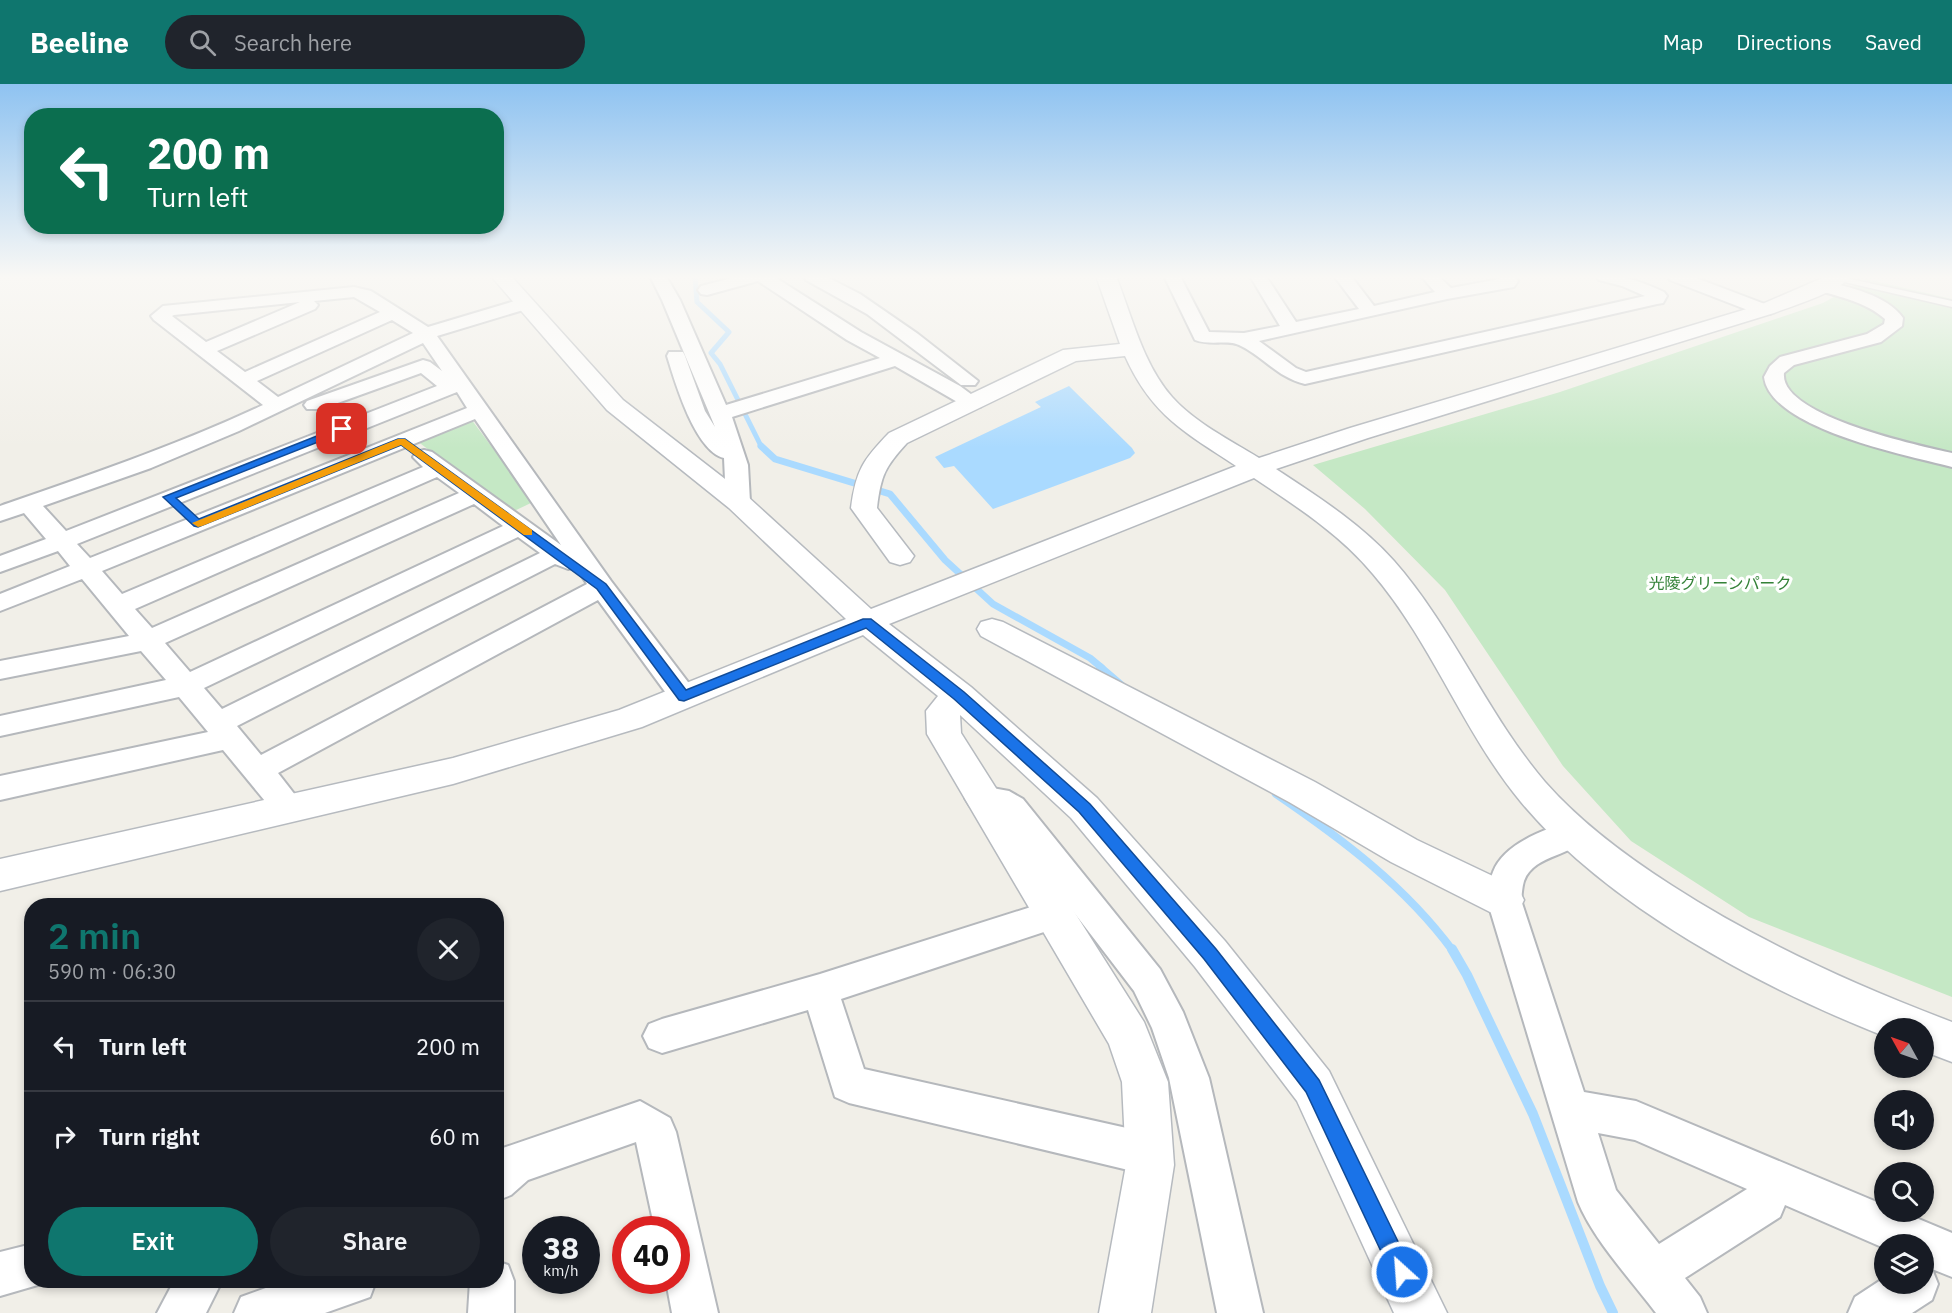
<!DOCTYPE html>
<meta charset="utf-8">
<style>
:root{--surface:#171b24;--page:#20242c;--text:#f1f3f6;--muted:#9ea1a6;--line:#363941;--accent:#0f766e}
body{margin:0;font-family:"IBM Plex Sans","Noto Sans JP",sans-serif;background:var(--page);color:var(--text);height:100vh;display:flex;flex-direction:column;font-size:22px;white-space:nowrap}
*{box-sizing:border-box;margin:0}
p{font-size:20px;color:var(--muted)}
.icon{flex:none;width:33px;height:33px;fill:none;stroke:currentColor;stroke-width:2;stroke-linecap:round;stroke-linejoin:round}
.map{position:relative;flex:1;overflow:hidden}
.details{position:absolute;left:24px;top:814px;width:480px;height:390px;display:flex;flex-direction:column;background:var(--surface);border-radius:24px;box-shadow:0 3px 9px #0003}
.details>*{flex:none}
.top-card{position:absolute;left:24px;top:24px;width:480px;height:126px;border-radius:24px;box-shadow:0 3px 9px #0003;background:#0b6e4f;color:#fff;overflow:hidden}
.needle{width:39px;rotate:310deg}
.fabs{position:absolute;left:1874px;top:934px;display:grid;gap:12px}
.fabs a{display:grid;place-items:center;width:60px;height:60px;border-radius:50%;background:var(--surface);box-shadow:0 3px 9px #0003;font-size:30px}
.speed{position:absolute;left:522px;top:1132px;display:flex;gap:12px;font-size:30px;font-weight:700;text-align:center}
.speed>*{display:grid;place-content:center;width:78px;height:78px;border-radius:50%;background:var(--surface);box-shadow:0 3px 9px #0003;line-height:1}
.speed small{font-size:15px;font-weight:400}
.speed .limit{border:9px solid #d22;background:#fff;color:#111}
.pin{position:absolute;display:grid;place-items:center;width:51px;height:51px;color:#fff;margin:-26px;border-radius:12px;box-shadow:0 3px 9px #0006}
.me{position:absolute;width:66px;margin:-33px;rotate:334deg;stroke-linejoin:round;filter:drop-shadow(0 0 4px #0008)}
.turn{display:flex;align-items:center;gap:21px;height:126px;padding:0 24px;font-size:27px}
.turn .icon{width:78px;height:78px;stroke-width:2.5}
.turn b{display:block;font-size:42px;line-height:51px}
.round{display:grid;place-items:center;flex:none;width:63px;height:63px;border-radius:32px;background:var(--page)}
.overview{display:flex;align-items:center;justify-content:space-between;height:102px;padding:0 24px}
h1{font-size:36px;font-weight:600;line-height:45px;color:var(--accent)}
.action{display:flex;gap:12px;margin-top:auto;padding:12px 24px}
.action a{flex:1;height:69px;border-radius:36px;background:var(--accent);color:#fff;font-size:24px;font-weight:600;line-height:69px;text-align:center}
.action a+a{background:var(--page);color:var(--text)}
ul{padding:0;list-style:none}
li{display:flex;align-items:center;gap:18px;height:90px;padding:0 24px;border-top:2px solid var(--line)}
li div{flex:1}
li b{display:block;font-size:22px}
li em{font-style:normal}
header{display:flex;align-items:center;gap:36px;box-sizing:border-box;height:84px;padding:0 30px;background:var(--accent);color:#fff}
header strong{font-size:28px}
nav{display:flex;gap:33px;margin-inline-start:auto;font-size:21px}
.search{width:420px;height:54px;background:var(--page);display:flex;align-items:center;gap:15px;box-sizing:border-box;padding:0 21px;border-radius:33px;color:var(--muted);font-size:22px}
.map>svg:first-child{display:block}
.green{fill:#c5e8c5}
.water{fill:#aadaff}
.lines{fill:none;stroke-linecap:round;stroke-linejoin:round}
.stream-far3{stroke:#aadaff;stroke-width:5}
.stream-far2{stroke:#aadaff;stroke-width:7}
.stream-far1{stroke:#aadaff;stroke-width:8}
.stream{stroke:#aadaff;stroke-width:10}
.lane-casing{stroke:#b5b8bc;stroke-width:3}
.street-casing{stroke:#b5b8bc;stroke-width:4}
.secondary-casing{stroke:#b6babf;stroke-width:3}
.lane{fill:#fff;fill-rule:evenodd}
.street{fill:#fff;fill-rule:evenodd}
.secondary{fill:#fff;fill-rule:evenodd}
.route{fill:#1a73e8;stroke:#114b97;stroke-width:1.5}
.slow{fill:#f59e0b}
.labels{text-anchor:middle;stroke-width:6;stroke-linejoin:round;paint-order:stroke}
.park-label{font-size:16px;fill:#348238;stroke:#fff}
</style>
<header>
<strong>Beeline</strong>
<div class="search"><svg class="icon" aria-label="search" viewBox="0 0 24 24"><circle cx="10" cy="10" r="6"/><path d="M15 15l6 6"/></svg>Search here</div>
<nav><a>Map</a><a>Directions</a><a>Saved</a></nav>
</header>
<div class="map">
<svg width="1952" height="1229" viewBox="0 0 1952 1229">
<rect width="100%" height="100%" fill="#f1efe8"/>
<g class="green">
<path d="M 1866,195 L 1952,215 L 1952,913 L 1749,833 L 1631,757 L 1563,682 L 1445,506 L 1365,425 L 1313,381 L 1560,308 L 1823,219 Z"/>
<path d="M 471,335 L 533,418 L 512,428 L 417,357 Z"/>
</g>
<path class="water" d="M 1069,302 L 1132,364 L 1135,369 L 1130,374 L 993,425 L 954,382 L 944,384 L 935,373 L 1041,323 L 1035,318 Z"/>
<g class="lines">
<path class="stream-far3" d="M 695,192 L 697,218 L 729,248 L 711,269 L 720,280 L 762,364"/>
<path class="stream-far2" d="M 761,362 L 775,375 L 890,410 L 945,476 L 993,520 L 1090,574 L 1102,584"/>
<g class="stream-far1">
<path d="M 1100,583 L 1121,601"/>
<path d="M 1276,710 C 1342,755 1405,802 1453,867"/>
</g>
<path class="stream" d="M 1452,865 L 1467,891 L 1533,1030 L 1600,1202 L 1613,1229"/>
<defs>
<path id="lane" d="M 1836,192 L 1952,217 L 1952,223 L 1836,196 Z"/>
<g id="street">
<path d="M 650,192 L 666,192 L 680,216 L 726,321 L 880,274 L 847,256 L 758,197 L 707,211 L 701,210 L 698,206 L 701,202 L 740,192 L 773,192 L 861,248 L 960,302 L 983,319 L 980,323 L 966,323 L 895,282 L 732,333 L 748,381 L 750,418 L 746,423 L 738,425 L 730,423 L 726,418 L 724,374 C 695,367 675,298 667,272 L 669,268 L 683,268 L 685,272 L 705,327 L 715,343 L 662,216 Z"/>
<path d="M 804,192 L 825,192 L 860,210 L 918,250 L 978,297 L 975,301 L 961,301 L 867,230 L 806,196 Z"/>
<path d="M 1164,192 L 1180,192 L 1209,248 L 1244,249 L 1280,242 L 1250,192 L 1266,192 L 1296,238 L 1359,225 L 1334,192 L 1351,192 L 1374,222 L 1435,208 L 1421,192 L 1438,192 L 1451,204 L 1500,195 L 1498,192 L 1515,192 L 1518,197 L 1514,203 L 1508,204 L 1447,215 L 1259,257 L 1296,284 L 1306,288 L 1645,212 L 1622,202 L 1599,196 L 1597,192 C 1627,192 1637,196 1664,208 L 1667,212 L 1663,219 L 1657,220 L 1305,300 C 1277,293 1265,274 1241,262 C 1229,255 1210,262 1195,256 Z"/>
<path d="M 1668,192 L 1691,192 L 1770,222 L 1773,226 L 1770,230 L 1758,230 L 1670,196 Z"/>
<path d="M 1823,197 C 1849,203 1887,211 1903,234 L 1902,242 L 1881,258 L 1794,281 L 1784,289 C 1779,332 1921,362 1952,369 L 1952,383 C 1910,372 1770,345 1764,293 L 1770,282 L 1780,273 L 1867,250 L 1884,240 L 1885,235 C 1866,218 1840,213 1817,206 L 1814,202 L 1817,198 Z"/>
<path d="M 354,203 L 371,207 L 428,243 L 518,216 L 530,216 L 533,220 L 530,224 L 437,252 L 611,497 L 694,606 L 698,613 L 694,620 L 684,623 L 674,620 L 598,516 L 278,689 L 306,725 L 301,734 L 290,737 L 279,734 L 223,666 L 0,716 L 0,692 L 208,648 L 179,613 L 0,652 L 0,632 L 166,596 L 141,567 L 0,595 L 0,577 L 129,552 L 82,495 L 0,527 L 0,510 L 70,482 L 58,467 L 0,488 L 0,472 L 46,455 L 24,429 L 0,437 L 0,422 C 89,391 178,361 263,321 L 154,236 L 151,232 L 163,222 ZM 354,213 L 380,228 L 245,288 L 217,267 L 315,225 L 318,221 L 314,217 ZM 300,218 L 206,258 L 172,232 L 174,231 ZM 392,236 L 413,249 L 278,313 L 257,297 ZM 423,259 L 442,287 L 430,278 L 423,276 L 307,317 L 304,321 L 307,325 L 321,325 L 421,289 L 437,302 L 66,447 L 43,422 L 151,384 L 239,347 ZM 457,308 L 467,324 L 90,474 L 77,460 ZM 475,335 L 561,461 L 432,368 L 424,366 L 416,368 L 413,373 L 423,383 L 122,510 L 102,487 ZM 437,393 L 459,409 L 152,544 L 135,525 ZM 474,420 L 503,442 L 190,588 L 165,559 ZM 518,453 L 540,469 L 222,625 L 204,604 ZM 555,480 L 568,485 L 576,483 L 587,500 L 261,671 L 237,642 Z"/>
<path d="M 981,702 L 1009,707 L 1023,715 L 1160,885 L 1183,928 L 1209,994 L 1263,1229 L 1217,1229 L 1169,994 L 1152,944 L 1134,907 L 1001,733 L 992,727 L 970,722 L 965,714 L 970,706 Z"/>
<path d="M 1573,736 L 1584,740 L 1589,749 C 1577,773 1534,769 1524,797 C 1522,803 1522,810 1521,816 L 1584,1008 L 1636,1017 L 1884,1121 L 1884,1128 L 1902,1128 L 1952,1149 L 1952,1193 L 1932,1185 L 1938,1200 L 1932,1216 L 1912,1229 L 1848,1229 L 1855,1213 L 1884,1194 L 1884,1200 L 1923,1200 L 1923,1161 L 1884,1161 L 1884,1164 L 1785,1121 L 1780,1133 L 1685,1194 L 1700,1213 L 1707,1229 L 1656,1229 C 1631,1196 1593,1155 1578,1118 L 1487,816 C 1489,807 1489,797 1493,788 C 1504,759 1546,745 1573,736 ZM 1598,1049 L 1635,1056 L 1747,1105 L 1659,1160 L 1616,1106 Z"/>
<path d="M 1053,816 L 1065,821 L 1070,831 L 1065,841 L 841,915 L 864,985 L 1149,1049 L 1164,1055 L 1170,1070 L 1164,1085 L 1149,1091 L 849,1019 L 835,1013 L 808,926 L 662,969 L 649,964 L 643,952 L 649,940 L 662,935 L 820,890 Z"/>
<path d="M 640,1017 L 670,1034 L 676,1048 L 718,1229 L 672,1229 L 666,1197 L 676,1197 L 676,1146 L 655,1146 L 636,1058 L 528,1096 L 511,1111 L 496,1117 L 496,1069 L 500,1065 Z"/>
<path d="M 32,1160 L 32,1197 L 48,1198 L 0,1212 L 0,1168 Z"/>
<path d="M 496,1177 L 508,1181 L 514,1197 L 514,1229 L 468,1229 L 470,1197 L 496,1197 Z"/>
<path d="M 174,1197 L 222,1197 L 206,1229 L 157,1229 Z"/>
<path d="M 285,1197 L 376,1197 L 370,1213 L 325,1229 L 234,1229 L 241,1213 Z"/>
</g>
<g id="secondary">
<path d="M 491,192 L 511,192 L 623,316 L 747,412 L 871,525 L 1236,382 C 1185,348 1152,332 1125,272 L 1076,277 L 907,359 C 885,383 881,391 877,424 L 914,472 L 910,478 L 900,481 L 890,478 L 851,424 C 856,386 863,376 889,349 L 1063,266 L 1120,260 L 1096,192 L 1116,192 C 1132,233 1143,280 1172,313 C 1194,338 1230,356 1259,374 L 1350,344 L 1760,221 L 1827,192 L 1851,192 C 1841,207 1792,222 1774,229 L 1368,354 L 1276,385 C 1317,412 1361,440 1394,477 C 1453,544 1487,630 1545,698 C 1581,739 1626,772 1671,801 C 1759,858 1854,901 1952,938 L 1952,978 L 1923,967 L 1923,945 L 1884,945 L 1884,952 C 1760,903 1607,822 1521,718 C 1463,648 1432,559 1373,490 C 1341,451 1296,422 1254,394 L 889,540 L 971,603 L 1097,714 L 1225,857 L 1329,987 L 1447,1229 L 1394,1229 L 1297,1017 L 1195,883 L 1071,734 L 960,631 L 961,649 L 1144,938 L 1168,998 L 1174,1081 L 1151,1229 L 1099,1229 L 1126,1081 L 1122,998 L 1109,960 L 927,650 L 926,627 L 938,612 L 863,551 L 642,643 L 453,700 L 0,807 L 0,775 L 453,674 L 619,626 L 846,535 L 729,424 L 607,326 Z"/>
<path d="M 992,535 L 1003,538 L 1315,698 L 1417,756 L 1518,804 L 1524,816 L 1518,828 L 1504,832 L 1490,828 L 1391,778 L 1289,718 L 981,552 L 977,545 L 981,538 Z"/>
</g>
</defs>
<use href="#lane" class="lane-casing"/>
<use href="#street" class="street-casing"/>
<use href="#secondary" class="secondary-casing"/>
<use href="#lane" class="lane"/>
<use href="#street" class="street"/>
<use href="#secondary" class="secondary"/>
</g>
<linearGradient id="sky" x2="0" y2="1"><stop stop-color="#8fc3f1"/><stop offset="0.53" stop-color="#f9f8f5"/><stop offset="1" stop-color="#f9f8f5" stop-opacity="0"/></linearGradient>
<rect width="1952" height="364" fill="url(#sky)"/>
<path class="route" d="M 342,342 L 346,343 L 346,347 L 176,414 L 199,435 L 398,355 L 405,355 L 606,500 L 686,606 L 863,535 L 871,535 L 964,608 L 1090,720 L 1216,865 L 1319,996 L 1409,1180 L 1412,1188 L 1409,1195 L 1402,1198 L 1394,1195 L 1306,1008 L 1204,875 L 1079,728 L 954,615 L 866,544 L 684,617 L 679,616 L 597,505 L 401,361 L 198,443 L 194,442 L 163,413 Z"/>
<path class="slow" d="M 398,355 L 405,355 L 532,446 L 532,451 L 524,451 L 401,361 L 202,442 L 198,443 L 192,439 Z"/>
<g class="labels">
<g class="park-label">
<text x="1720" y="505">光陵グリーンパーク</text>
</g>
</g>
</svg>
<div class="fabs">
<a><svg class="needle" viewBox="-14 -14 28 28"><path d="M0-13l5 13h-10z" fill="#e53935"/><path d="M0 13l5-13h-10z" fill="#9ea1a6"/></svg></a>
<a><svg class="icon" aria-label="sound" viewBox="0 0 24 24"><path d="M4 9h4l5-4v14l-5-4H4zM17 9q2 3 0 6"/></svg></a>
<a><svg class="icon" aria-label="search" viewBox="0 0 24 24"><circle cx="10" cy="10" r="6"/><path d="M15 15l6 6"/></svg></a>
<a><svg class="icon" aria-label="layers" viewBox="0 0 24 24"><path d="M12 4l9 5-9 5-9-5zM3 14l9 5 9-5"/></svg></a>
</div>
<div class="speed"><div>38<small>km/h</small></div><div class="limit">40</div></div>
<div class="pin" style="left:342px;top:345px;background:#d93025"><svg class="icon" aria-label="arrive" viewBox="0 0 24 24"><path d="M6 21V4h12l-3 4 3 4H6"/></svg></div>
<svg class="me" style="left:1402px;top:1188px" viewBox="-20 -20 40 40"><circle r="17" fill="#1a73e8" stroke="#fff" stroke-width="3"/><path d="M0-11L8 9 0 5-8 9z" fill="#fff"/></svg>
<div class="top-card">
<div class="turn"><svg class="icon" aria-label="left" viewBox="0 0 24 24"><path d="M17 20v-9H6M10 6l-5 5 5 5"/></svg><div><b>200 m</b>Turn left</div></div>
</div>
<section class="details">
<div class="overview"><div><h1>2 min</h1><p>590 m · 06:30</p></div><a class="round"><svg class="icon" aria-label="close" viewBox="0 0 24 24"><path d="M6 6l12 12M18 6L6 18"/></svg></a></div>
<ul>
<li><svg class="icon" aria-label="left" viewBox="0 0 24 24"><path d="M17 20v-9H6M10 6l-5 5 5 5"/></svg><div><b>Turn left</b></div><em>200 m</em></li>
<li><svg class="icon" aria-label="right" viewBox="0 0 24 24"><path d="M7 20v-9h11M14 6l5 5-5 5"/></svg><div><b>Turn right</b></div><em>60 m</em></li>
</ul>
<div class="action"><a>Exit</a><a>Share</a></div>
</section>
</div>
